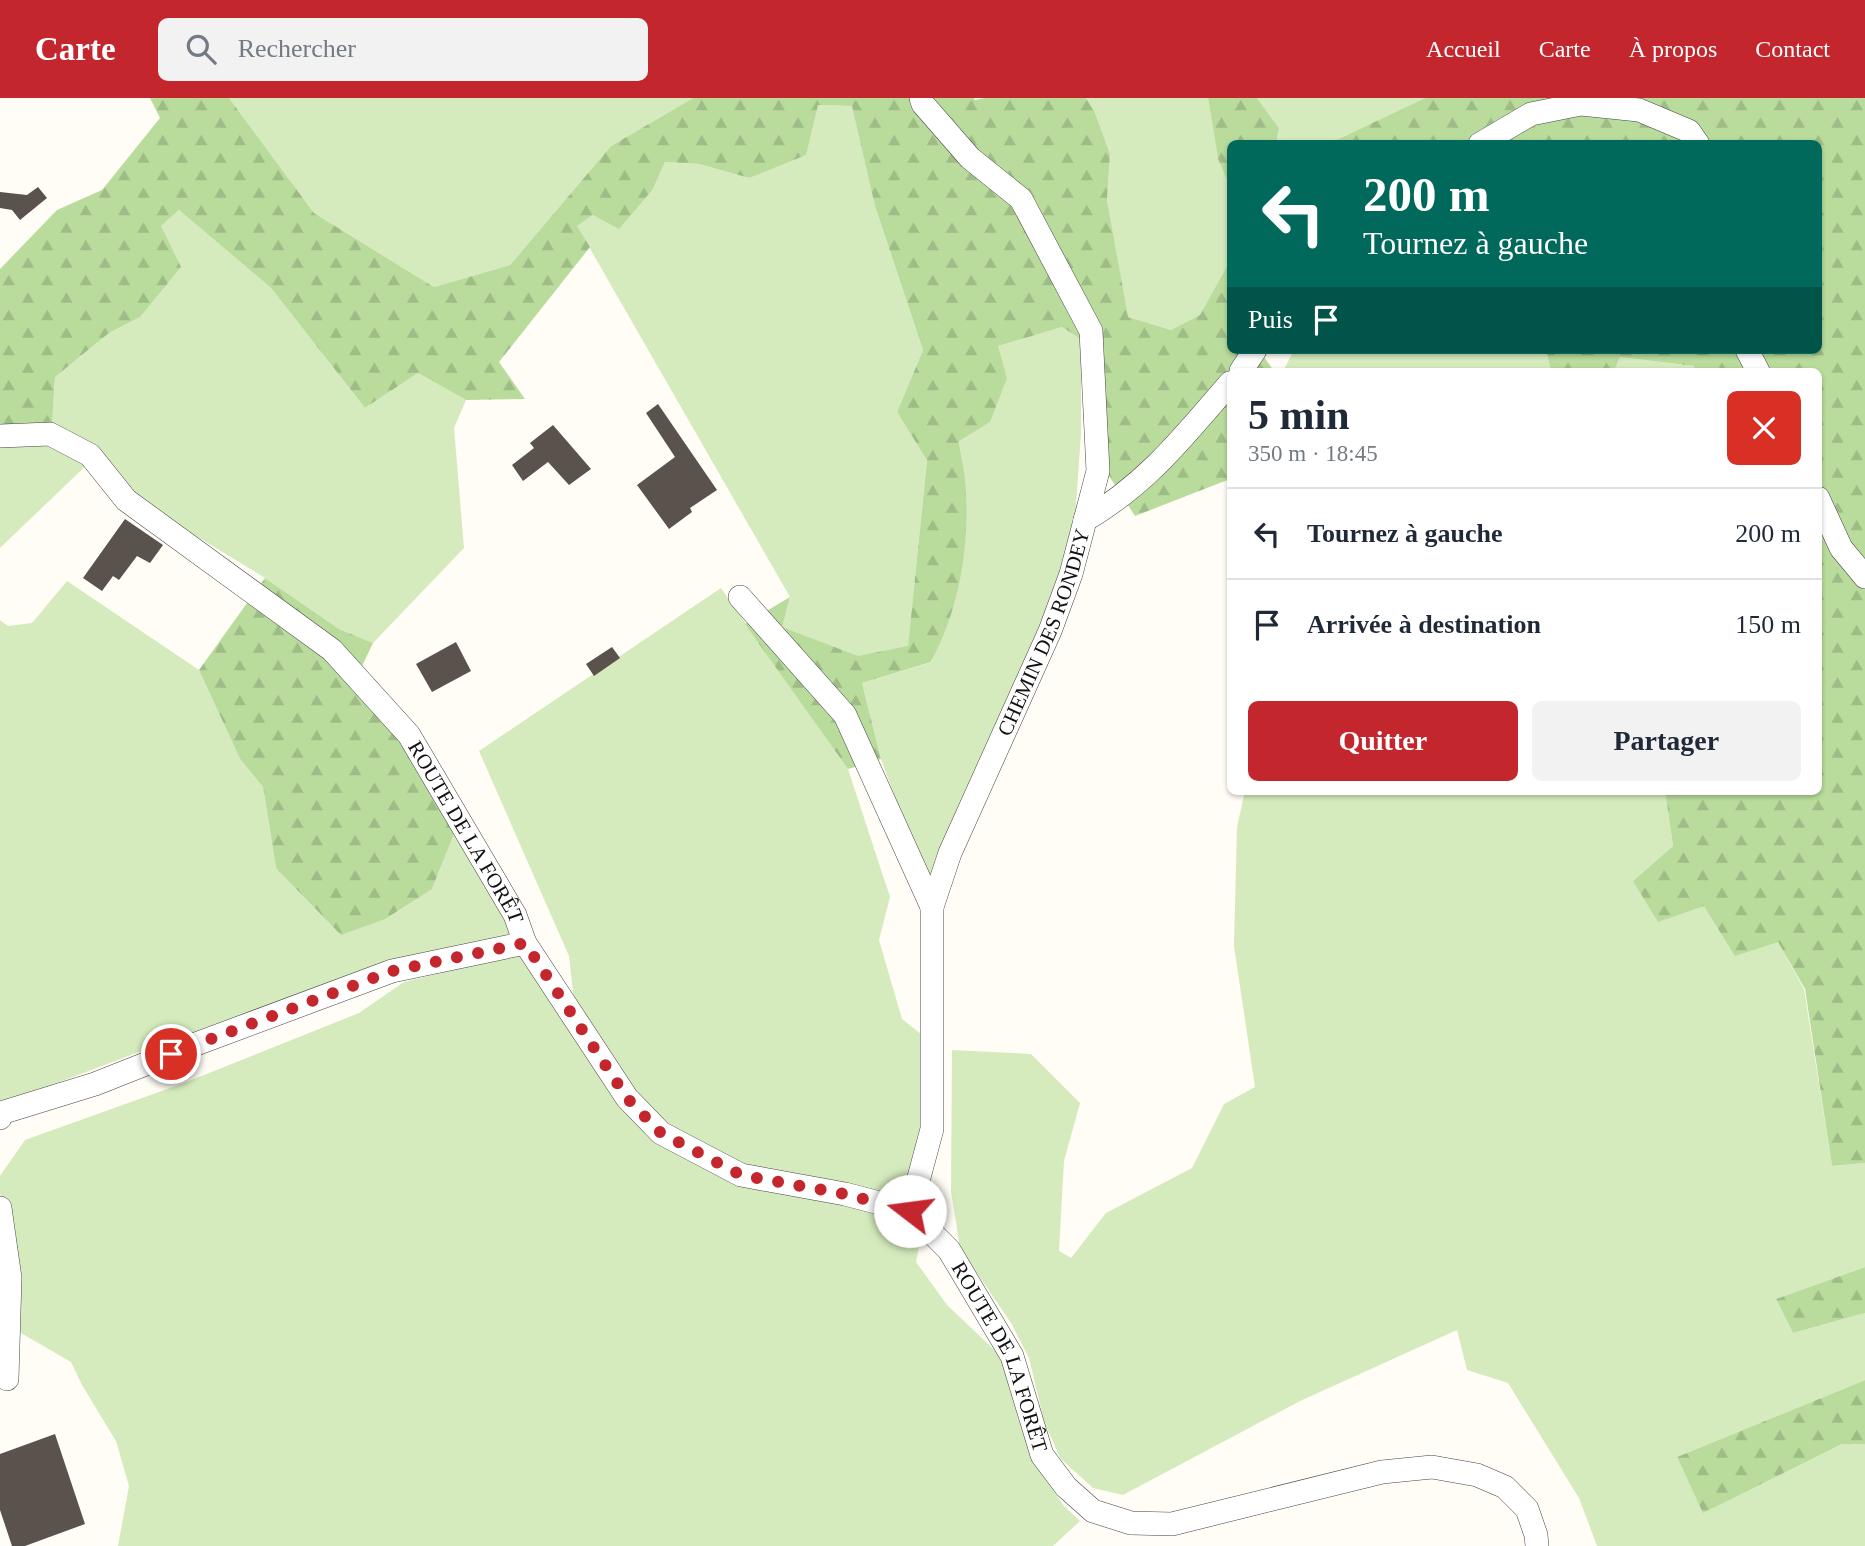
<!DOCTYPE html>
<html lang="fr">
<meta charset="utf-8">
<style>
:root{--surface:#fff;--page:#f2f2f3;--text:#1f2937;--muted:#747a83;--line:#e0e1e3;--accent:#c4262e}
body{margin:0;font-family:Georgia,serif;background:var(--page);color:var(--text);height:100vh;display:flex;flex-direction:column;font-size:26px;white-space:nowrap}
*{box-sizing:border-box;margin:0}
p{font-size:23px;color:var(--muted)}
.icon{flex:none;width:38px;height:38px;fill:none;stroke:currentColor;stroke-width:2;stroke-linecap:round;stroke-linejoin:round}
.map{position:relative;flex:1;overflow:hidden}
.details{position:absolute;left:1227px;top:270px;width:595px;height:427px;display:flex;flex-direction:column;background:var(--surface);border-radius:10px;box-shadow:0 2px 5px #0004}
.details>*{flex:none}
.top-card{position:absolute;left:1227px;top:42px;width:595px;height:214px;border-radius:10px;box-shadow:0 2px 5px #0004;background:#00695c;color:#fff;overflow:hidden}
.pin{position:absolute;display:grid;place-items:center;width:60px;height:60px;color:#fff;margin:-30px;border:4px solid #fff;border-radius:50%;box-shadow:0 2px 7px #0007}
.me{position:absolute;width:77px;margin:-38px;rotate:285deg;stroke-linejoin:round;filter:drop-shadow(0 0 5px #0008)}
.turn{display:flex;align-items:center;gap:24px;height:147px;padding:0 21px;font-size:32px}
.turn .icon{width:91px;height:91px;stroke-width:2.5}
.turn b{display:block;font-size:49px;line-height:60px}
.then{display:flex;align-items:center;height:66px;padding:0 21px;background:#0003;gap:14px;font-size:26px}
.round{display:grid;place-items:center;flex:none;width:74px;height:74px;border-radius:10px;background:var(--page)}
.head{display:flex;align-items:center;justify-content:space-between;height:119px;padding:0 21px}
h1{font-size:42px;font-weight:800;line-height:52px}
.primary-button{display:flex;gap:14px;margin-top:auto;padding:14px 21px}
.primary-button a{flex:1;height:80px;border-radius:10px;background:var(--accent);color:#fff;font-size:28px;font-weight:800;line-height:80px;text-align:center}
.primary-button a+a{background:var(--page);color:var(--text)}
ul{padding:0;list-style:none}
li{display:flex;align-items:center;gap:21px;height:91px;padding:0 21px;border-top:2px solid var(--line)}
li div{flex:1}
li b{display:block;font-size:26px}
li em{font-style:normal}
header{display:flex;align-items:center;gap:42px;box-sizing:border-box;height:98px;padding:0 35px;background:var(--accent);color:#fff}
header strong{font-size:33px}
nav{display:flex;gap:38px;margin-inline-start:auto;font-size:24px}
.search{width:490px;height:63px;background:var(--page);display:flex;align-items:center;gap:18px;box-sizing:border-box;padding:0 24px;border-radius:10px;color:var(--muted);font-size:26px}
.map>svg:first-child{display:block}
.grass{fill:#d5ebbd}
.forest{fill:url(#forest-firs)}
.building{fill:#5a524d}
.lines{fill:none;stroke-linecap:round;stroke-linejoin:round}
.minor-casing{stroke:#444;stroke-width:24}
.minor{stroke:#fff;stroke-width:23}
.route{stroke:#c4262e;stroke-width:12;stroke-dasharray:0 21.6}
.labels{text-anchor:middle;stroke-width:7;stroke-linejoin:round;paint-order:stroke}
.street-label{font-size:21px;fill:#111;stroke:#fff}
</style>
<header>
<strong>Carte</strong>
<div class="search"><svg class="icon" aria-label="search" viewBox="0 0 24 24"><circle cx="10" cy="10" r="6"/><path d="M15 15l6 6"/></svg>Rechercher</div>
<nav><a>Accueil</a><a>Carte</a><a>À propos</a><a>Contact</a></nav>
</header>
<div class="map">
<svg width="1865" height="1448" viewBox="0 0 1865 1448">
<defs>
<pattern id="forest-firs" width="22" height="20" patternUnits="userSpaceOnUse" patternTransform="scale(1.75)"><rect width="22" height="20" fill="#b9dc9c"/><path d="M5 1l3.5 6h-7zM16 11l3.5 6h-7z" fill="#9ebc85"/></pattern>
</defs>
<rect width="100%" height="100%" fill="#fffdf5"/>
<g class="grass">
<path d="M 229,0 L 693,0 L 611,48 L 510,167 L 434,189 L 314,115 Z"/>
<path d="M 1086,0 L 1208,0 L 1218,61 L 1230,89 L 1230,163 L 1201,217 L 1171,232 L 1127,219 L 1107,102 L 1110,56 L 1094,12 Z"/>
<path d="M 1257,0 L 1425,0 L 1328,46 L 1276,45 L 1279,30 Z"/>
<path d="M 818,7 L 853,8 L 875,108 L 923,252 L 897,314 L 927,361 L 908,549 L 858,559 L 781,529 L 790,499 L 577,128 L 593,117 L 653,91 L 665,64 L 699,66 L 749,80 Z"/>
<path d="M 179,112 L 271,190 L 365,310 L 418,275 L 466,302 L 454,330 L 464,450 L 373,545 L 339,531 L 265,480 L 129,397 L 96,358 L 0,450 L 0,326 L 52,328 L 55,279 L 109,235 L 140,219 L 161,128 Z"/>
<path d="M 1062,229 L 1081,242 L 1081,335 L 1075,422 L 1061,486 L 935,772 L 925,782 L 881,661 L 862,585 L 932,564 L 966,395 L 959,342 L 1007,280 L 997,248 Z"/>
<path d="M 1294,252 L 1546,252 L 1551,273 L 1283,273 Z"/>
<path d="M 1620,259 L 1694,268 L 1694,273 L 1614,273 Z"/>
<path d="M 67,483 L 199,572 L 240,661 L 263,689 L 276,770 L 432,791 L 454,736 L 508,822 L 509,835 L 502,845 L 389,865 L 184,937 L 4,1005 L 0,1008 L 0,522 L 8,528 L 32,525 Z"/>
<path d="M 721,490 L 848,671 L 890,799 L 879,842 L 902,921 L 921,936 L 928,1031 L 907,1090 L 896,1096 L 756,1070 L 725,1060 L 670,1030 L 638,1001 L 574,903 L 569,858 L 479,653 Z"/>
<path d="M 1245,693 L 1665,693 L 1673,748 L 1633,783 L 1704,808 L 1778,844 L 1804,891 L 1832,1068 L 1865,1065 L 1865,1169 L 1776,1201 L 1793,1235 L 1865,1215 L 1865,1282 L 1677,1359 L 1703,1414 L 1842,1346 L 1865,1346 L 1865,1448 L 1597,1448 L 1579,1400 L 1508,1285 L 1467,1272 L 1457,1232 L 1300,1303 L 1123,1397 L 1093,1390 L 1060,1360 L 1044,1323 L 1029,1260 L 1011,1225 L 960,1150 L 951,1093 L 952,952 L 1031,956 L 1080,1005 L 1064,1063 L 1059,1153 L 1071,1160 L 1106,1115 L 1192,1070 L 1224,1006 L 1255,989 L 1234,848 L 1237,729 Z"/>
<path d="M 523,855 L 658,1044 L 901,1125 L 921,1139 L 916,1164 L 947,1207 L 1005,1262 L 1018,1320 L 1037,1369 L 1064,1408 L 1080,1423 L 1053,1448 L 118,1448 L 129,1388 L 116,1343 L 82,1287 L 71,1264 L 2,1224 L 0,1253 L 0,1078 L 25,1042 L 184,985 L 359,915 L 404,884 Z"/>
</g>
<g class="forest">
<path d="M 150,0 L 229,0 L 314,115 L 434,189 L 510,167 L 611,48 L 693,0 L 974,0 L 975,2 L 984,0 L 1086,0 L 1094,12 L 1110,56 L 1107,102 L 1128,219 L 1171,232 L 1200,217 L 1230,163 L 1230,252 L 1259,252 L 1274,273 L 1230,273 L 1230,381 L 1135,418 L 1104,370 L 1098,253 L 1062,229 L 998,248 L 1007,280 L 990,324 L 959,343 C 961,360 966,379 966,396 C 969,454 958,513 931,564 L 862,585 L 881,661 L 848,671 L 745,526 L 790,499 L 782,529 L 858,558 L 908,548 L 927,362 L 897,314 L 923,252 L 875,108 L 852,8 L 818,7 L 806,57 L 749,80 L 699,66 L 665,64 L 653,91 L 619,131 L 593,117 L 577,128 L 590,149 L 499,264 L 525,301 L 466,302 L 418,275 L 365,310 L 271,190 L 179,112 L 161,128 L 181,169 L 140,219 L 109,235 L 55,279 L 52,328 L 0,326 L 0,171 L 57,112 L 102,92 L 160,20 Z"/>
<path d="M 1208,0 L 1257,0 L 1279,30 L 1276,45 L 1230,46 L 1230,89 L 1218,61 Z"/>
<path d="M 1425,0 L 1865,0 L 1865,1065 L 1832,1068 L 1805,891 L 1778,844 L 1735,858 L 1704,808 L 1658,824 L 1633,783 L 1673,748 L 1665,693 L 1818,693 L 1818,273 L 1694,273 L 1694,268 L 1620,259 L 1614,273 L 1551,273 L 1546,252 L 1818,252 L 1818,46 L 1328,46 Z"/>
<path d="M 265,480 L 339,531 L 373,545 L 351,591 L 400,644 L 454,736 L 432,791 L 385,821 L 341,837 L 276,770 L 263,689 L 240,661 L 199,572 Z"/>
<path d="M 1865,1169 L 1865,1215 L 1793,1235 L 1776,1201 Z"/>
<path d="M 1865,1282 L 1865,1346 L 1842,1346 L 1703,1415 L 1677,1359 Z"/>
</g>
<g class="building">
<path d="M 38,89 L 47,100 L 20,122 L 12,112 L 0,110 L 0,94 L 27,97 Z"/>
<path d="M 658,306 L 717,392 L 690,410 L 692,414 L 669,431 L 637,387 L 675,359 L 646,315 Z"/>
<path d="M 553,327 L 591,371 L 569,387 L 548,364 L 523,383 L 512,367 L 534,350 L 530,345 Z"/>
<path d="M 125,421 L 163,447 L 150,465 L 137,458 L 119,482 L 113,478 L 102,493 L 83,480 Z"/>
<path d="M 456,544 L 471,573 L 432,594 L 416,566 Z"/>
<path d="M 612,549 L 620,560 L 594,578 L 586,566 Z"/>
<path d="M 55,1336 L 85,1426 L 25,1448 L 12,1448 L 0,1412 L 0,1356 Z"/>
</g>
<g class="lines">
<defs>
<g id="minor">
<path d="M 1480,46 L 1531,16 L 1581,6 L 1639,12 L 1689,33 L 1698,46"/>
<path d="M 1747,252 L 1758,273"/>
<path d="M 1241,273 L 1255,252"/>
<path id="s1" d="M 0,338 L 50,336 L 90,357 L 126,402 L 332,552 L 409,637 L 515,817 L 525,845 L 627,1000 L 661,1035 L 741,1077 L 845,1096 L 910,1113 L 949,1152 L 1012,1258 L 1042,1357 L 1066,1389 L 1093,1413 L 1131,1425 L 1172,1426 L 1382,1374 L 1432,1369 L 1477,1377 L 1505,1389 L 1527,1411 L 1536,1437 L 1537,1448"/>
<path d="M 1818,400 L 1841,450 L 1865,479"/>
<path d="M 1085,422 C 1147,386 1184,338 1230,285"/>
<path d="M 740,499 L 845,617 L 932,809"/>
<path d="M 0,1020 L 1,1015 L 95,986 L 196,946 L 392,873 L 525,845"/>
<path d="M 0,1110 L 10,1180 L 7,1281"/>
<path id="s2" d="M 910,1113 L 932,1031 L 932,809 L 950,755 L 1050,533 L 1071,476 L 1098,373 L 1091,233 L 1021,101 L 970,60 L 923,6 L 921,0"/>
</g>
</defs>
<use href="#minor" class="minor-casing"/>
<use href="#minor" class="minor"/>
</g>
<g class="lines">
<path class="route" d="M 171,956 L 392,873 L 525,845 L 627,1000 L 661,1035 L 741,1077 L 845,1096 L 910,1113"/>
</g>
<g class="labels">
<g class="street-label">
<text dy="7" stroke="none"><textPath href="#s2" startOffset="604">CHEMIN DES RONDEY</textPath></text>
<text dy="7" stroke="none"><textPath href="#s1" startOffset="635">ROUTE DE LA FORÊT</textPath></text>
<text dy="7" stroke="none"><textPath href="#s1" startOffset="1433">ROUTE DE LA FORÊT</textPath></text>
</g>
</g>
</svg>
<div class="pin" style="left:171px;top:956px;background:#d93025"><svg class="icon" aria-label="arrive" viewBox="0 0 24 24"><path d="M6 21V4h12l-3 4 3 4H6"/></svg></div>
<svg class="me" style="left:910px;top:1113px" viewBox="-20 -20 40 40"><circle r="19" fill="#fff"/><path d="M0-13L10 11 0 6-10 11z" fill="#c4262e"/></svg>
<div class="top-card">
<div class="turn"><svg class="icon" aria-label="left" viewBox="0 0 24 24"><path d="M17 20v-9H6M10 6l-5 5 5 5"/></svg><div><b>200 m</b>Tournez à gauche</div></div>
<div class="then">Puis<svg class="icon" aria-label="arrive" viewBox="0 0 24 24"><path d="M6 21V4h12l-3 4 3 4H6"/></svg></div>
</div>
<section class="details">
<div class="head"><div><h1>5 min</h1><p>350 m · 18:45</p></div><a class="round" style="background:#d93025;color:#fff"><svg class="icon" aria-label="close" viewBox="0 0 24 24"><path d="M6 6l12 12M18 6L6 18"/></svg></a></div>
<ul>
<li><svg class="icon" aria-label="left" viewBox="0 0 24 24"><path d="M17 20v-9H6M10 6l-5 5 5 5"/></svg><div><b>Tournez à gauche</b></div><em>200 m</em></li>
<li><svg class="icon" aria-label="arrive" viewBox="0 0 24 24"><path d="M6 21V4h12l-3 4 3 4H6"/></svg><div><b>Arrivée à destination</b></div><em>150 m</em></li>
</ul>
<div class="primary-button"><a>Quitter</a><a>Partager</a></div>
</section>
</div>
